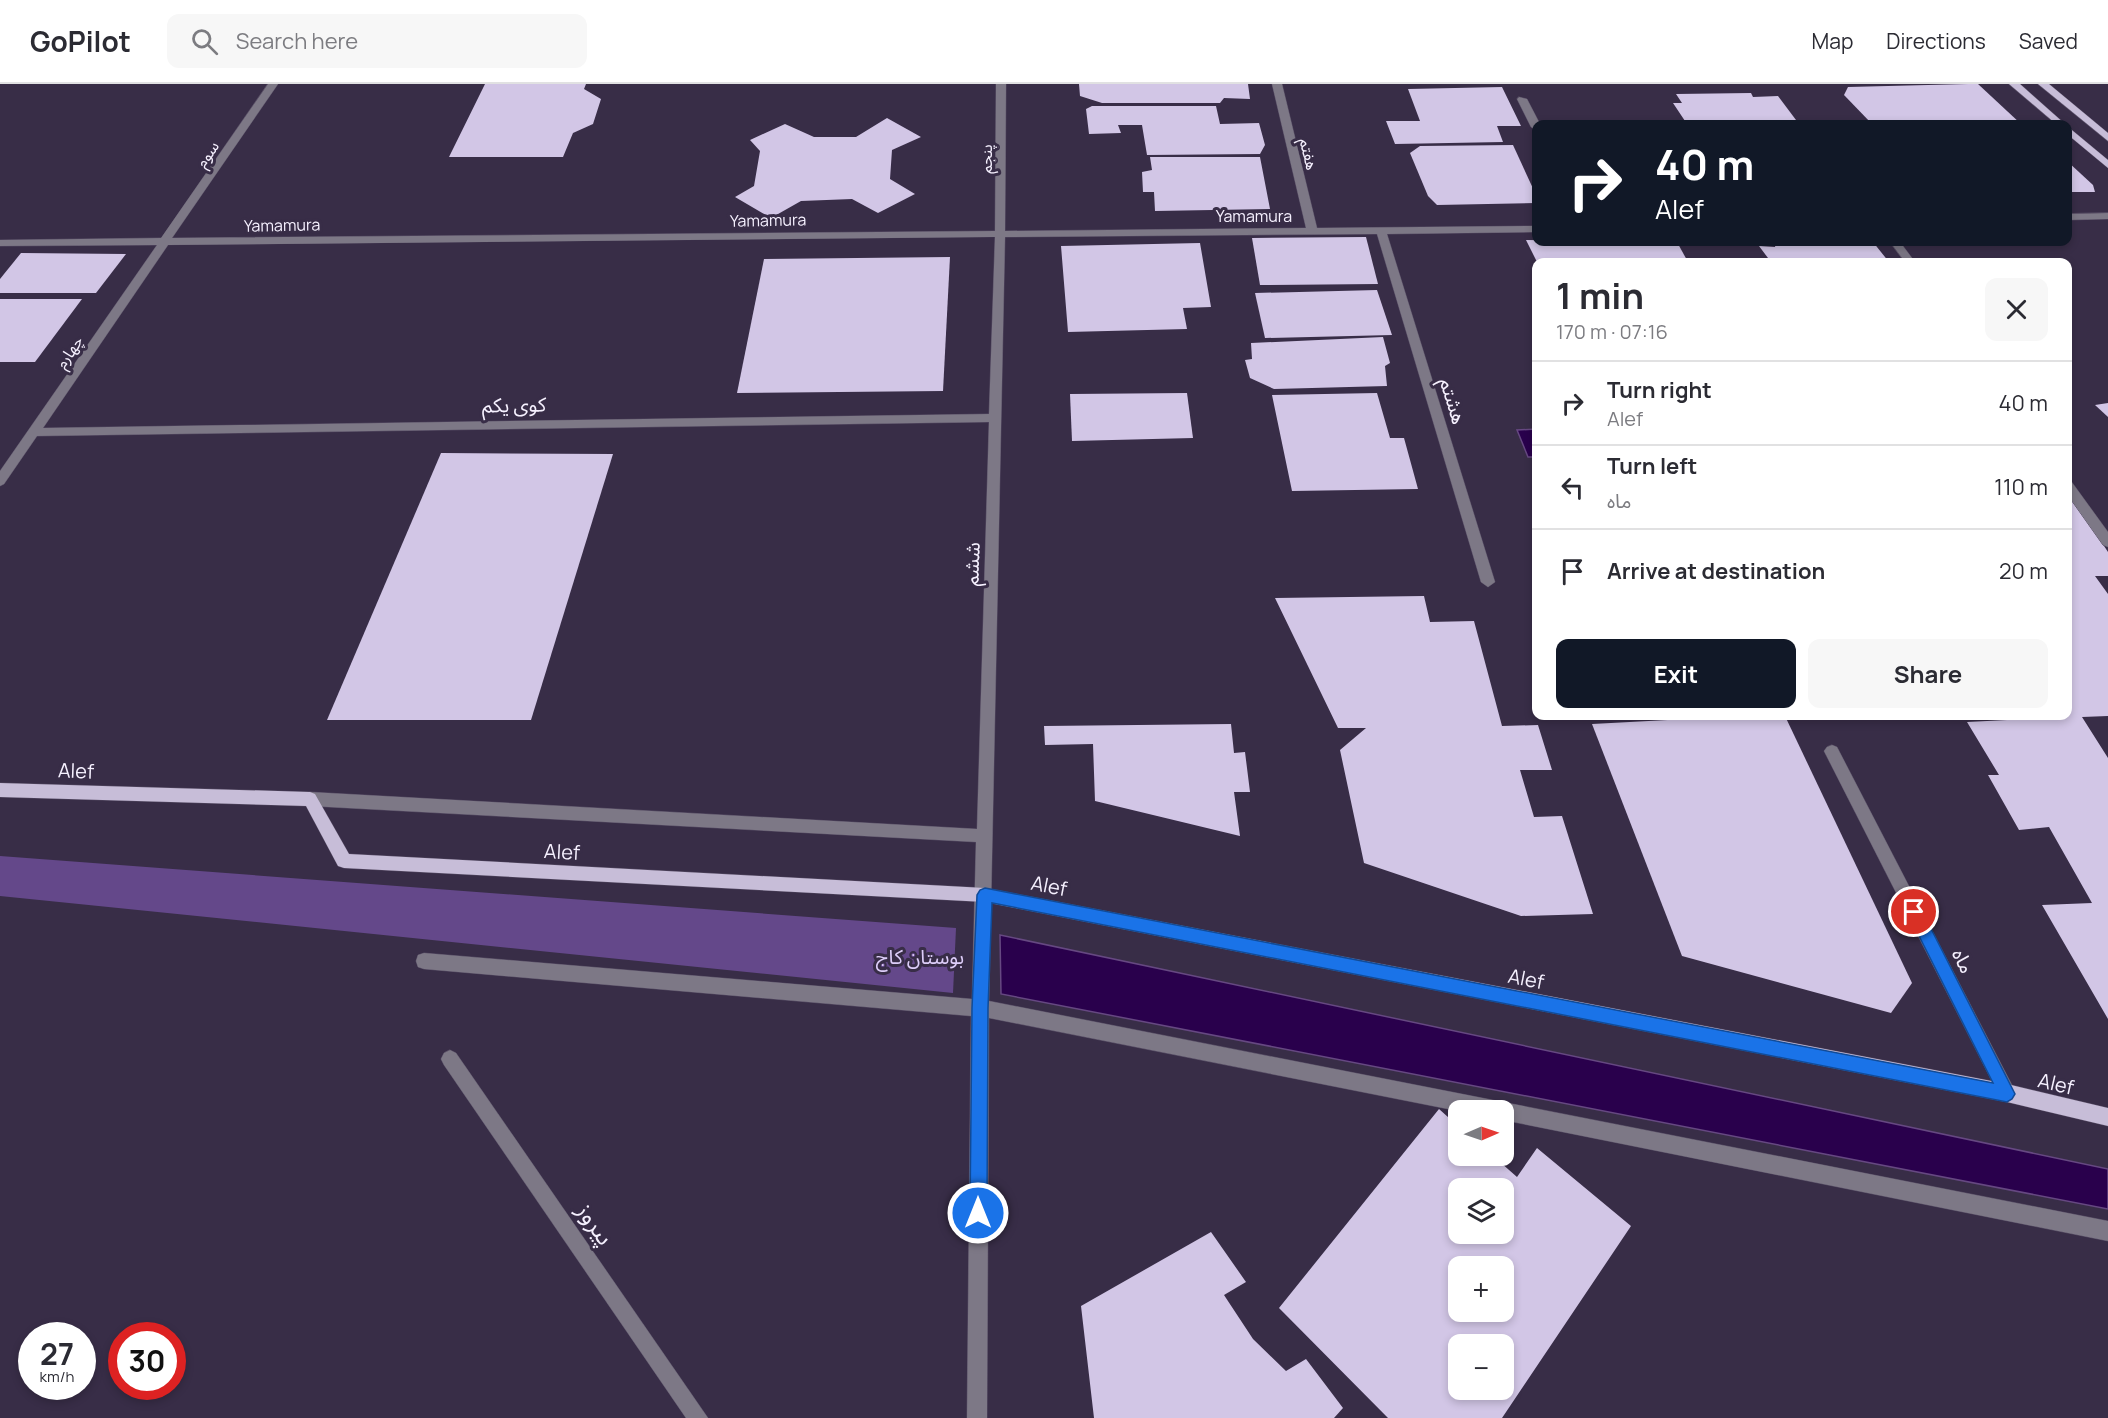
<!DOCTYPE html>
<meta charset="utf-8">
<style>
:root{--surface:#fff;--page:#f7f7f7;--text:#2b2b33;--muted:#7c7c81;--line:#e1e1e2;--accent:#111827}
body{margin:0;font-family:Manrope,"Noto Sans Arabic",sans-serif;background:var(--page);color:var(--text);height:100vh;display:flex;flex-direction:column;font-size:22px;white-space:nowrap}
*{box-sizing:border-box;margin:0}
p{font-size:20px;color:var(--muted)}
.icon{flex:none;width:33px;height:33px;fill:none;stroke:currentColor;stroke-width:2;stroke-linecap:round;stroke-linejoin:round}
.map{position:relative;flex:1;overflow:hidden}
.side{position:absolute;left:1532px;top:174px;width:540px;height:462px;display:flex;flex-direction:column;background:var(--surface);border-radius:12px;box-shadow:0 3px 9px #0003}
.side>*{flex:none}
.banner{position:absolute;left:1532px;top:36px;width:540px;height:126px;border-radius:12px;box-shadow:0 3px 9px #0003;background:#111827;color:#fff;overflow:hidden}
.needle{width:39px;rotate:88deg}
.buttons{position:absolute;left:1448px;top:1016px;display:grid;gap:12px}
.buttons a{display:grid;place-items:center;width:66px;height:66px;border-radius:12px;background:var(--surface);box-shadow:0 3px 9px #0003;font-size:30px}
.speed{position:absolute;left:18px;top:1238px;display:flex;gap:12px;font-size:30px;font-weight:700;text-align:center}
.speed>*{display:grid;place-content:center;width:78px;height:78px;border-radius:50%;background:var(--surface);box-shadow:0 3px 9px #0003;line-height:1}
.speed small{font-size:15px;font-weight:400}
.speed .limit{border:9px solid #d22;background:#fff;color:#111}
.pin{position:absolute;display:grid;place-items:center;width:51px;height:51px;color:#fff;margin:-26px;border:3px solid #fff;border-radius:50%;box-shadow:0 2px 6px #0007}
.me{position:absolute;width:66px;margin:-33px;rotate:0deg;stroke-linejoin:round;filter:drop-shadow(0 0 4px #0008)}
.turn{display:flex;align-items:center;gap:21px;height:126px;padding:0 24px;font-size:27px}
.turn .icon{width:78px;height:78px;stroke-width:2.5}
.turn b{display:block;font-size:42px;line-height:51px}
.round{display:grid;place-items:center;flex:none;width:63px;height:63px;border-radius:12px;background:var(--page)}
.head{display:flex;align-items:center;justify-content:space-between;height:102px;padding:0 24px}
h1{font-size:36px;font-weight:700;line-height:45px}
.cta{display:flex;gap:12px;margin-top:auto;padding:12px 24px}
.cta a{flex:1;height:69px;border-radius:12px;background:var(--accent);color:#fff;font-size:24px;font-weight:700;line-height:69px;text-align:center}
.cta a+a{background:var(--page);color:var(--text)}
ul{padding:0;list-style:none}
li{display:flex;align-items:center;gap:18px;height:84px;padding:0 24px;border-top:2px solid var(--line)}
li div{flex:1}
li b{display:block;font-size:22px}
li em{font-style:normal}
header{display:flex;align-items:center;gap:36px;box-sizing:border-box;height:84px;padding:0 30px;background:var(--surface);border-bottom:2px solid var(--line)}
header strong{font-size:28px}
nav{display:flex;gap:33px;margin-inline-start:auto;font-size:21px}
.search{width:420px;height:54px;background:var(--page);display:flex;align-items:center;gap:15px;box-sizing:border-box;padding:0 21px;border-radius:12px;color:var(--muted);font-size:22px}
.map>svg:first-child{display:block}
.green{fill:#64488a}
.water{fill:#29004c;stroke:#664882;stroke-width:1.5}
.building{fill:#d2c6e6;fill-rule:evenodd}
.lines{fill:none;stroke-linecap:round;stroke-linejoin:round}
.minor-casing{stroke:#564c64;stroke-width:1}
.major-casing{stroke:#564c64;stroke-width:1}
.minor{fill:#7d7886;fill-rule:evenodd}
.major{fill:#c7bdd8;fill-rule:evenodd}
.route{fill:#1a73e8;stroke:#114b97;stroke-width:1.5}
.labels{text-anchor:middle;stroke-width:6;stroke-linejoin:round;paint-order:stroke}
.far-street-label{font-size:16px;fill:#f6f1ff;stroke:#382d47}
.street-label{font-size:20px;fill:#f6f1ff;stroke:#382d47}
.park-label{font-size:20px;fill:#ddcdf9;stroke:#382d47}
.near-street-label{font-size:24px;fill:#f6f1ff;stroke:#382d47}
</style>
<header>
<strong>GoPilot</strong>
<div class="search"><svg class="icon" aria-label="search" viewBox="0 0 24 24"><circle cx="10" cy="10" r="6"/><path d="M15 15l6 6"/></svg>Search here</div>
<nav><a>Map</a><a>Directions</a><a>Saved</a></nav>
</header>
<div class="map">
<svg width="2108" height="1334" viewBox="0 0 2108 1334">
<rect width="100%" height="100%" fill="#382d47"/>
<path class="green" d="M 0,772 L 956,844 L 953,909 L 0,812 Z"/>
<g class="water">
<path d="M 1536,345 L 1536,373 L 1528,373 L 1517,346 Z"/>
<path d="M 1000,851 L 2108,1085 L 2108,1125 L 1001,910 Z"/>
</g>
<g class="building">
<path d="M 485,0 L 586,0 L 584,5 L 601,15 L 593,40 L 573,49 L 563,73 L 449,73 Z"/>
<path d="M 1079,0 L 1248,0 L 1250,15 L 1224,14 L 1220,19 L 1102,19 L 1080,12 Z"/>
<path d="M 1968,0 L 1978,0 L 2021,40 L 1872,40 L 1844,11 L 1848,3 Z"/>
<path d="M 1502,3 L 1521,42 L 1497,42 L 1503,58 L 1395,60 L 1386,37 L 1420,37 L 1408,5 Z"/>
<path d="M 1751,9 L 1753,13 L 1778,12 L 1799,40 L 1687,40 L 1673,19 L 1682,19 L 1676,10 Z"/>
<path d="M 1092,22 L 1216,22 L 1220,40 L 1259,39 L 1265,61 L 1260,70 L 1147,71 L 1142,41 L 1118,41 L 1121,49 L 1089,50 L 1086,25 Z"/>
<path d="M 887,34 L 921,53 L 892,66 L 890,95 L 915,110 L 878,129 L 852,115 L 801,117 L 771,134 L 735,113 L 754,102 L 760,67 L 750,56 L 785,40 L 814,53 L 856,53 Z"/>
<path d="M 1513,61 L 1536,111 L 1536,119 L 1437,121 L 1428,112 L 1410,69 L 1420,62 Z"/>
<path d="M 1150,73 L 1260,73 L 1270,125 L 1155,127 L 1154,108 L 1143,108 L 1142,88 L 1152,86 Z"/>
<path d="M 2067,77 L 2093,101 L 2095,108 L 2067,108 Z"/>
<path d="M 1366,153 L 1378,200 L 1260,201 L 1252,154 Z"/>
<path d="M 1526,156 L 1677,158 L 1688,178 L 1537,178 Z"/>
<path d="M 1776,158 L 1873,158 L 1889,178 L 1771,178 L 1759,162 L 1775,163 Z"/>
<path d="M 1200,159 L 1211,223 L 1183,224 L 1187,245 L 1068,248 L 1061,162 Z"/>
<path d="M 21,169 L 126,170 L 96,209 L 0,209 L 0,195 Z"/>
<path d="M 950,173 L 943,307 L 737,309 L 764,175 Z"/>
<path d="M 1377,206 L 1392,251 L 1265,254 L 1255,209 Z"/>
<path d="M 0,215 L 82,215 L 35,278 L 0,278 Z"/>
<path d="M 1383,253 L 1390,279 L 1385,282 L 1387,302 L 1274,305 L 1250,294 L 1245,276 L 1252,275 L 1251,259 Z"/>
<path d="M 1187,309 L 1193,354 L 1072,357 L 1070,310 Z"/>
<path d="M 1377,309 L 1390,354 L 1404,354 L 1418,405 L 1292,407 L 1272,311 Z"/>
<path d="M 2108,319 L 2108,333 L 2095,321 Z"/>
<path d="M 441,369 L 613,370 L 531,636 L 327,636 Z"/>
<path d="M 2067,406 L 2108,468 L 2108,492 L 2095,492 L 2108,510 L 2108,632 L 2082,633 L 2108,674 L 2108,935 L 2042,821 L 2092,819 L 2049,743 L 2019,746 L 1988,691 L 1999,691 L 1967,638 L 2027,635 L 2024,632 L 2067,632 Z"/>
<path d="M 1424,512 L 1430,538 L 1474,537 L 1502,642 L 1538,641 L 1552,686 L 1520,686 L 1534,733 L 1562,732 L 1593,830 L 1521,832 L 1364,779 L 1340,666 L 1366,644 L 1338,644 L 1275,514 Z"/>
<path d="M 1743,632 L 1785,632 L 1912,899 L 1891,929 L 1682,872 L 1592,640 Z"/>
<path d="M 1231,640 L 1234,669 L 1245,668 L 1250,708 L 1234,708 L 1240,752 L 1095,717 L 1093,660 L 1045,661 L 1044,642 Z"/>
<path d="M 1439,1025 L 1458,1042 L 1458,1071 L 1492,1071 L 1517,1093 L 1537,1064 L 1631,1142 L 1502,1334 L 1388,1334 L 1279,1224 ZM 1458,1104 L 1503,1104 L 1503,1149 L 1458,1149 ZM 1458,1182 L 1503,1182 L 1503,1227 L 1458,1227 ZM 1458,1260 L 1503,1260 L 1503,1305 L 1458,1305 Z"/>
<path d="M 1211,1148 L 1246,1198 L 1224,1211 L 1253,1255 L 1286,1287 L 1306,1275 L 1343,1324 L 1334,1334 L 1094,1334 L 1081,1222 Z"/>
</g>
<g class="lines">
<defs>
<g id="minor">
<path d="M 268,0 L 278,0 L 172,154 L 995,147 L 996,0 L 1006,0 L 1005,147 L 1306,144 L 1272,0 L 1282,0 L 1317,144 L 1536,142 L 1536,148 L 1387,150 L 1495,498 L 1488,503 L 1481,498 L 1377,150 L 1005,153 L 989,917 L 2108,1137 L 2108,1157 L 1503,1036 L 1503,1026 L 1458,1027 L 989,934 L 987,1334 L 967,1334 L 971,932 L 424,885 L 418,883 L 416,877 L 418,871 L 424,869 L 972,915 L 976,758 L 310,722 L 305,720 L 302,715 L 305,710 L 310,708 L 977,745 L 989,338 L 37,352 L 4,400 L 0,402 L 0,387 L 157,161 L 0,162 L 0,156 L 161,154 ZM 995,153 L 989,330 L 43,344 L 168,161 Z"/>
<path d="M 1519,13 L 1527,15 L 1540,40 L 1536,40 L 1536,46 L 1531,43 L 1517,15 Z"/>
<path d="M 2108,129 L 2108,135 L 2067,136 L 2067,130 Z"/>
<path d="M 1890,158 L 1900,158 L 1915,178 L 1905,178 Z"/>
<path d="M 2067,395 L 2071,397 L 2108,448 L 2108,463 L 2103,461 L 2067,410 Z"/>
<path d="M 1832,661 L 1837,663 L 2013,1003 L 2016,1009 L 2013,1015 L 2007,1018 L 2001,1015 L 1824,667 L 1827,663 Z"/>
<path d="M 450,966 L 456,969 L 708,1334 L 686,1334 L 444,981 L 441,975 L 444,969 Z"/>
</g>
<g id="major">
<path d="M 2009,0 L 2020,0 L 2065,40 L 2056,40 Z"/>
<path d="M 2038,0 L 2049,0 L 2108,49 L 2108,57 Z"/>
<path d="M 2067,42 L 2108,76 L 2108,84 L 2067,50 Z"/>
<path d="M 0,699 L 310,708 L 315,710 L 349,770 L 985,804 L 2007,1000 L 2108,1024 L 2108,1042 L 2007,1018 L 985,818 L 344,784 L 338,782 L 306,722 L 0,713 Z"/>
</g>
</defs>
<use href="#minor" class="minor-casing"/>
<use href="#major" class="major-casing"/>
<use href="#minor" class="minor"/>
<use href="#major" class="major"/>
</g>
<path class="route" d="M 985,804 L 1993,999 L 1907,828 L 1909,823 L 1914,821 L 1920,823 L 2015,1010 L 2012,1015 L 2007,1018 L 992,819 L 988,924 L 987,1129 L 985,1135 L 978,1138 L 972,1135 L 970,1129 L 972,924 L 977,811 L 980,806 Z"/>
<g class="labels">
<g class="far-street-label">
<text transform="translate(207 70) rotate(-56)" y="6">سوم</text>
<text transform="translate(1309 70) rotate(77)" y="6">هفتم</text>
<text transform="translate(986 75) rotate(-90)" y="6">پنجم</text>
<text x="1254" y="138">Yamamura</text>
<text transform="translate(768 136) rotate(-1)" y="6">Yamamura</text>
<text transform="translate(282 141) rotate(-1)" y="6">Yamamura</text>
<text transform="translate(69 268) rotate(-56)" y="6">چهارم</text>
</g>
<g class="street-label">
<text transform="translate(1453 317) rotate(73)" y="7">هشتم</text>
<text transform="translate(514 321) rotate(-1)" y="7">کوی یکم</text>
<text transform="translate(972 480) rotate(-88)" y="7">ششم</text>
<text transform="translate(76 687) rotate(2)" y="7">Alef</text>
<text transform="translate(562 768) rotate(3)" y="7">Alef</text>
<text transform="translate(1049 802) rotate(11)" y="7">Alef</text>
<text transform="translate(1963 877) rotate(63)" y="7">ماه</text>
<text transform="translate(1526 895) rotate(11)" y="7">Alef</text>
<text transform="translate(2056 1000) rotate(13)" y="7">Alef</text>
</g>
<g class="park-label">
<text x="920" y="880">بوستان کاج</text>
</g>
<g class="near-street-label">
<text transform="translate(595 1140) rotate(55)" y="8">پیروز</text>
</g>
</g>
</svg>
<div class="buttons">
<a><svg class="needle" viewBox="-14 -14 28 28"><path d="M0-13l5 13h-10z" fill="#e53935"/><path d="M0 13l5-13h-10z" fill="#7c7c81"/></svg></a>
<a><svg class="icon" aria-label="layers" viewBox="0 0 24 24"><path d="M12 4l9 5-9 5-9-5zM3 14l9 5 9-5"/></svg></a>
<a>+</a>
<a>−</a>
</div>
<div class="speed"><div>27<small>km/h</small></div><div class="limit">30</div></div>
<div class="pin" style="left:1914px;top:828px;background:#d93025"><svg class="icon" aria-label="arrive" viewBox="0 0 24 24"><path d="M6 21V4h12l-3 4 3 4H6"/></svg></div>
<svg class="me" style="left:978px;top:1129px" viewBox="-20 -20 40 40"><circle r="17" fill="#1a73e8" stroke="#fff" stroke-width="3"/><path d="M0-11L8 9 0 5-8 9z" fill="#fff"/></svg>
<div class="banner">
<div class="turn"><svg class="icon" aria-label="right" viewBox="0 0 24 24"><path d="M7 20v-9h11M14 6l5 5-5 5"/></svg><div><b>40 m</b>Alef</div></div>
</div>
<section class="side">
<div class="head"><div><h1>1 min</h1><p>170 m · 07:16</p></div><a class="round"><svg class="icon" aria-label="close" viewBox="0 0 24 24"><path d="M6 6l12 12M18 6L6 18"/></svg></a></div>
<ul>
<li><svg class="icon" aria-label="right" viewBox="0 0 24 24"><path d="M7 20v-9h11M14 6l5 5-5 5"/></svg><div><b>Turn right</b><p>Alef</p></div><em>40 m</em></li>
<li><svg class="icon" aria-label="left" viewBox="0 0 24 24"><path d="M17 20v-9H6M10 6l-5 5 5 5"/></svg><div><b>Turn left</b><p>ماه</p></div><em>110 m</em></li>
<li><svg class="icon" aria-label="arrive" viewBox="0 0 24 24"><path d="M6 21V4h12l-3 4 3 4H6"/></svg><div><b>Arrive at destination</b></div><em>20 m</em></li>
</ul>
<div class="cta"><a>Exit</a><a>Share</a></div>
</section>
</div>
